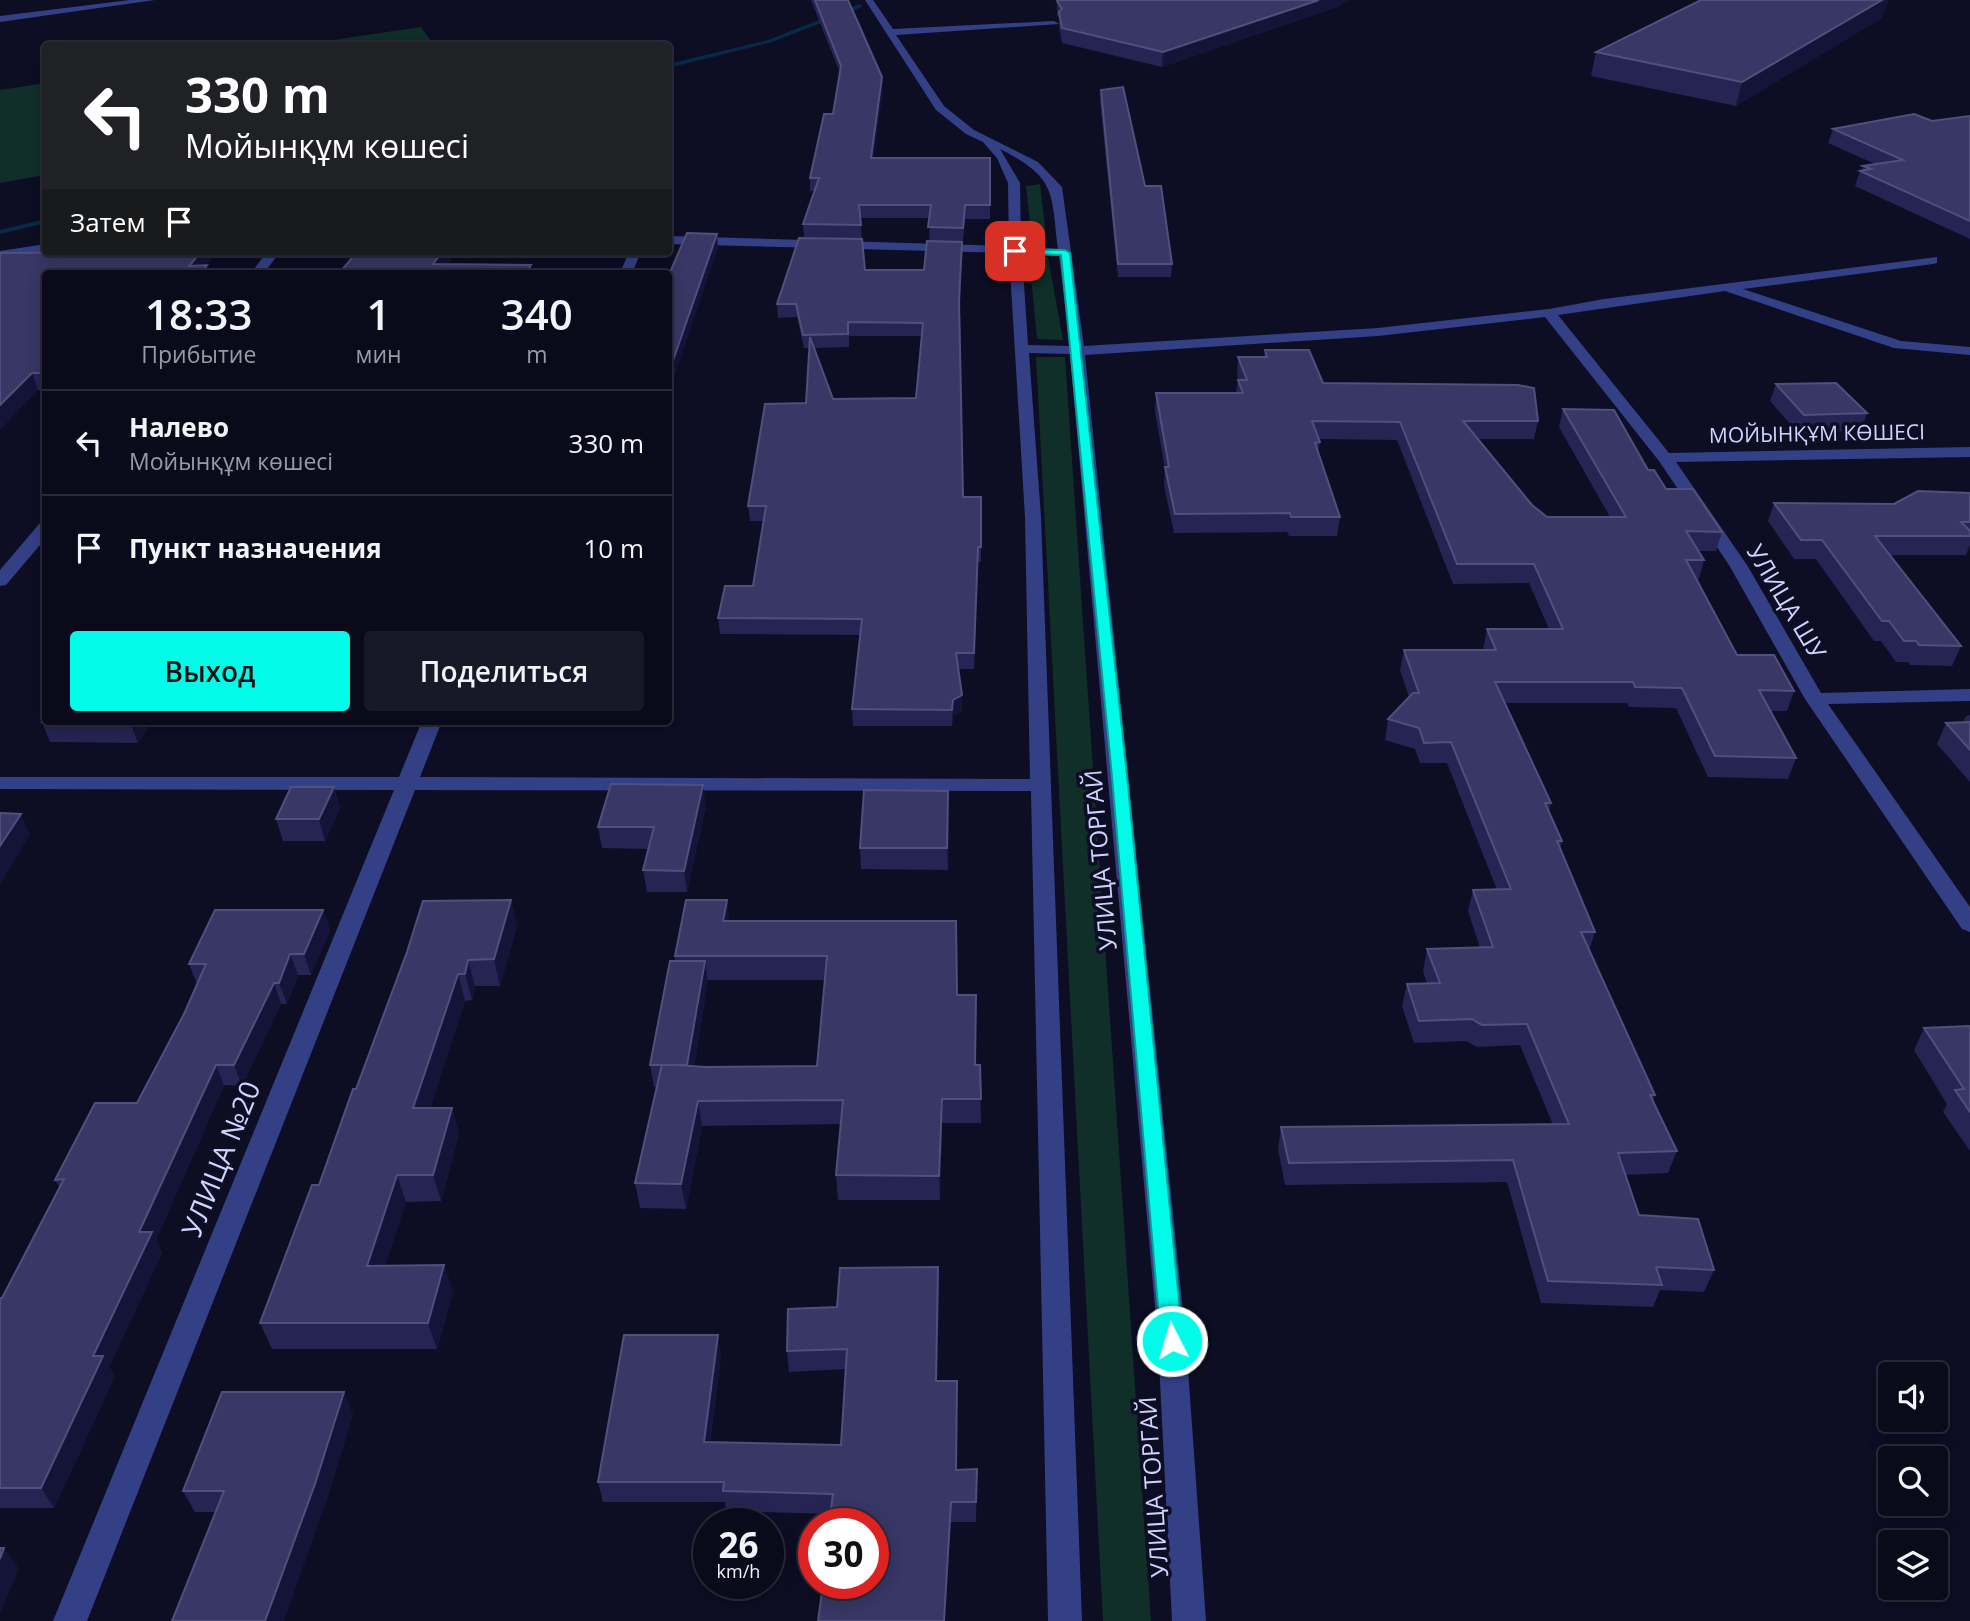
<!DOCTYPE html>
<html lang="ru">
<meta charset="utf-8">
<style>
:root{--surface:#0a0a1b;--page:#181828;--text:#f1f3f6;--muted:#999aa3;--line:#2a2b3a;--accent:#00fbe8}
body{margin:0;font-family:"Open Sans",sans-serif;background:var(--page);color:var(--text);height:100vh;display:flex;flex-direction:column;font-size:26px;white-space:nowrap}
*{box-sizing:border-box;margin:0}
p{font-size:23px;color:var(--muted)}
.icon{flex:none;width:38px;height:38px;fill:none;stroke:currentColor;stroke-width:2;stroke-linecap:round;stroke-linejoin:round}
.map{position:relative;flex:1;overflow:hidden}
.drawer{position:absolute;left:42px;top:270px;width:630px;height:455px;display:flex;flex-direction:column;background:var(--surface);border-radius:7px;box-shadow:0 4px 18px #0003,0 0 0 2px var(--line)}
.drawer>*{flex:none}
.banner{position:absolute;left:42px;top:42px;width:630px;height:214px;border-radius:7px;box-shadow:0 4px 18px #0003,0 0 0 2px var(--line);background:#202124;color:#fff;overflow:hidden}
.fabs{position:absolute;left:1878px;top:1362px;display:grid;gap:14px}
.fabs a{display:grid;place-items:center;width:70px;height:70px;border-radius:7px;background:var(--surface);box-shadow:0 4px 18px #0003,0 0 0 2px var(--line);font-size:35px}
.speed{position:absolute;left:693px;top:1508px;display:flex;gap:14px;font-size:35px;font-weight:700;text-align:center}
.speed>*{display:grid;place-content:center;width:91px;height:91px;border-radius:50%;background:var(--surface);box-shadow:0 4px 18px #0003,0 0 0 2px var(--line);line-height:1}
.speed small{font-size:18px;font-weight:400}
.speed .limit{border:10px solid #d22;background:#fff;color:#111}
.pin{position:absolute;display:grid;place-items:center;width:60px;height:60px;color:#fff;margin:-30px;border-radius:14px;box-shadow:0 4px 10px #0006}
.me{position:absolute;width:77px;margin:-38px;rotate:355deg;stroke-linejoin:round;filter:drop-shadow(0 0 5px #0008)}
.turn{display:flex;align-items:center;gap:24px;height:147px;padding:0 28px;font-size:32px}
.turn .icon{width:91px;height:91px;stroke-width:2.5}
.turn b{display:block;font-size:49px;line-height:60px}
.then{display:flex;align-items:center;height:66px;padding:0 28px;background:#0003;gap:14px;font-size:26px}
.eta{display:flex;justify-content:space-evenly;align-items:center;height:119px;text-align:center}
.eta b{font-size:42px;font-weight:600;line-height:49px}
.button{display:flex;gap:14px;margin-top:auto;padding:14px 28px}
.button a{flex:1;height:80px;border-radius:7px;background:var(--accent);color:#111;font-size:28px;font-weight:600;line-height:80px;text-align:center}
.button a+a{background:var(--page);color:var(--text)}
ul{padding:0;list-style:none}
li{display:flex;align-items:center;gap:21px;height:105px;padding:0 28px;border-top:2px solid var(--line)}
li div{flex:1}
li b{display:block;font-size:26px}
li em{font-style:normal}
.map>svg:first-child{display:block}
.green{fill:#0f2f28}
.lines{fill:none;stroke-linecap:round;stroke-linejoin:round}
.stream{fill:#082a48;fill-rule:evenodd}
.minor{fill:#344086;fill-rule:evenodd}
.wall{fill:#262453;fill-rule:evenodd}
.shaded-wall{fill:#141338}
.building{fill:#383765;stroke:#504f7e;stroke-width:2}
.route{fill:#00fbe8;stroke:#00a397;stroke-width:2}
.labels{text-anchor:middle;stroke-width:7;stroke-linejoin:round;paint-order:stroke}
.far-street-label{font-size:21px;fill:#d0d3ff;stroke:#0d0d24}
.street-label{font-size:24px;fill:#d0d3ff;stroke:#0d0d24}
.near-street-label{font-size:28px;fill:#d0d3ff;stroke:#0d0d24}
</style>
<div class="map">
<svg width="1970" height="1621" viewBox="0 0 1970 1621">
<rect width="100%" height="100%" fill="#0d0d24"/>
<g class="green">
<path d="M 421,27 L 434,45 L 298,45 Z"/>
<path d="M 45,83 L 45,175 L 0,183 L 0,90 Z"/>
<path d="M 1040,184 L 1047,244 L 1032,244 L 1026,186 Z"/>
<path d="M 1029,256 L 1048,257 L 1063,340 L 1037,339 Z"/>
<path d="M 1036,357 L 1065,357 L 1151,1621 L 1103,1621 Z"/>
</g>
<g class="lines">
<g class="stream">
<path d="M 860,4 L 862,7 L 772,42 L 668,68 L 668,64 L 768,40 Z"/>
<path d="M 46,219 L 46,223 L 0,234 L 0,230 Z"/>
</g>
<g class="minor">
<path d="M 130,0 L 155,0 L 0,22 L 0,16 Z"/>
<path d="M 865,0 L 873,0 L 893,29 L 1054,21 L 1059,24 L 896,35 L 944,106 L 974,130 L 1038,162 L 1062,187 L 1084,346 L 1378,328 L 1549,309 L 1604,299 L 1937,257 L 1937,263 L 1933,264 L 1743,289 L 1901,341 L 1970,347 L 1970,355 L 1894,348 L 1725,291 L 1558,315 L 1669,453 L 1970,447 L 1970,457 L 1676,462 L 1747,565 L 1821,693 L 1970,689 L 1970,701 L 1828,704 L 1970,907 L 1970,932 L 1962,929 L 1805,699 L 1729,565 L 1659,461 L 1545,317 L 1378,336 L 1085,355 L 1186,1341 L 1206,1621 L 1172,1621 L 1158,1341 L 1070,354 L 1029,353 L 1041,517 L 1082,1621 L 1048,1621 L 1031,791 L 415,790 L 87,1621 L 53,1621 L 394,790 L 0,789 L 0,777 L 399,777 L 422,721 L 442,721 L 420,777 L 1030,779 L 1025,517 L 1009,253 L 668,244 L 668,236 L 1009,246 L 1008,183 L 997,158 L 983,142 L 966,134 L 936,110 ZM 1000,149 C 1057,178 1051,192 1058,249 L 1021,246 L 1020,183 ZM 1022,254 L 1059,256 L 1070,346 L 1028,345 Z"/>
<path d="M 46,244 L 46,252 L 0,259 L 0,251 Z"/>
<path d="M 267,252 L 280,252 L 264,273 L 251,273 Z"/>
<path d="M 629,252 L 641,252 L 632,273 L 620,273 Z"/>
<path d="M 46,522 L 46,538 L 6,585 L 0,586 L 0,570 L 40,523 Z"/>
</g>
</g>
<g class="wall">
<path d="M 811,0 L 848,0 L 883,89 L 873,158 L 990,158 L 990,219 L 965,219 L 963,242 L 962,242 L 960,312 L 963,497 L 981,497 L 981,562 L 978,562 L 974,669 L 958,669 L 962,695 L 962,711 L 953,716 L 952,726 L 853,726 L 852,709 L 860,635 L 720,634 L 718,618 L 753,586 L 763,521 L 750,521 L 748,506 L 806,403 L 809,348 L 804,348 L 797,317 L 778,318 L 777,304 L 865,270 L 924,270 L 929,241 L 930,218 L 860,218 L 862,239 L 804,237 L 803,224 L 814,191 L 810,191 L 810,178 L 833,114 L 840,73 ZM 849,336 L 922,336 L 916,398 L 833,399 L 814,348 L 849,347 Z"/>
<path d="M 1060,0 L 1350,0 L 1341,4 L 1340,6 L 1162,67 L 1062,43 L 1059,27 L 1059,19 L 1057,15 L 1057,1 Z"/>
<path d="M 1701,0 L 1888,0 L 1882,18 L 1736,106 L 1591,76 L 1596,52 Z"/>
<path d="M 1101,90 L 1145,186 L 1172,264 L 1171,277 L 1118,277 L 1100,101 Z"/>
<path d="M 1970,116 L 1970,239 L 1855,186 L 1860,171 L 1862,171 L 1863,166 L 1875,164 L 1828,143 L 1833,129 L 1932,121 Z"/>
<path d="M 218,252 L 206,265 L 46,273 L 46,390 L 38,390 L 0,429 L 0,253 Z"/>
<path d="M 1265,350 L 1323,383 L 1538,421 L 1534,439 L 1478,439 L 1532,505 L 1547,517 L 1610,517 L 1559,427 L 1563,409 L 1648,470 L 1666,489 L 1722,532 L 1716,551 L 1699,551 L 1704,560 L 1699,579 L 1697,579 L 1737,655 L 1794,691 L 1787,711 L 1770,711 L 1796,758 L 1788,779 L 1708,777 L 1676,708 L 1629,707 L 1627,703 L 1505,703 L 1551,803 L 1549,811 L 1562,841 L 1560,849 L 1595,932 L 1589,951 L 1655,1095 L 1653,1101 L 1677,1151 L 1668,1173 L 1625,1175 L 1639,1215 L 1714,1270 L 1704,1292 L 1660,1290 L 1653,1307 L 1541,1303 L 1507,1182 L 1285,1185 L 1278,1149 L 1281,1127 L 1553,1125 L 1520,1045 L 1477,1047 L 1466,1041 L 1414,1043 L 1402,1006 L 1407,984 L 1427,984 L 1423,971 L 1427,949 L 1480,948 L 1468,911 L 1473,890 L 1497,890 L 1447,763 L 1420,763 L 1415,749 L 1385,740 L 1388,719 L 1409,697 L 1400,670 L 1404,650 L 1483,650 L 1487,629 L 1549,629 L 1529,583 L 1453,584 L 1397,440 L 1319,439 L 1320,442 L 1318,452 L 1340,517 L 1337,536 L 1289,536 L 1287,532 L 1174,533 L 1164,486 L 1165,469 L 1155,411 L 1156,393 L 1236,393 L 1238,380 L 1237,375 L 1238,357 L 1264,357 Z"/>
<path d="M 1776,384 L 1867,413 L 1861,431 L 1798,433 L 1770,401 Z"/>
<path d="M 1970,493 L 1970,545 L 1966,555 L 1890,555 L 1961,646 L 1952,666 L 1910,665 L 1908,662 L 1896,662 L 1881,641 L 1874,641 L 1816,559 L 1794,559 L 1768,521 L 1774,503 L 1894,504 Z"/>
<path d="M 1970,715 L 1970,782 L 1937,744 L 1946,723 L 1963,722 L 1966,716 Z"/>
<path d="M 152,721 L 138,743 L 50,742 L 42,722 Z"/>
<path d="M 334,787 L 340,808 L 325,841 L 283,841 L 276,819 Z"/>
<path d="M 706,806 L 687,892 L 647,892 L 643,870 L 649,849 L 602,848 L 598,827 Z"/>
<path d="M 949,812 L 948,870 L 861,869 L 860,848 Z"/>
<path d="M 511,900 L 517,926 L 500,986 L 475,986 L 472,1000 L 465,1001 L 430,1108 L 452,1108 L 459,1134 L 441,1201 L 406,1202 L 385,1265 L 444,1265 L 453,1292 L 437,1349 L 272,1349 L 260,1323 L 319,1185 L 356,1089 Z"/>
<path d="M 727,900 L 729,921 L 957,995 L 976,1065 L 980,1065 L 981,1123 L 942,1123 L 940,1200 L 838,1200 L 836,1175 L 841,1124 L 702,1126 L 686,1209 L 640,1208 L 635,1183 L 657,1087 L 654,1087 L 650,1065 L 675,961 L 675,956 ZM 708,980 L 825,980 L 817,1066 L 694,1067 Z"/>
<path d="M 323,910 L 330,930 L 311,975 L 298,975 L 287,1004 L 281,1004 L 242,1086 L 224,1085 L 156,1240 L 162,1253 L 109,1367 L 115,1376 L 54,1508 L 0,1508 L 0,1298 L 2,1298 L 60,1188 L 55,1180 L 137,1103 L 184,1014 L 197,984 L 189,964 Z"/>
<path d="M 1970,1026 L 1970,1151 L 1943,1112 L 1947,1104 L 1914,1050 L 1924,1028 Z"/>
<path d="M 939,1288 L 937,1381 L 957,1470 L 977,1469 L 976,1522 L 951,1522 L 831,1514 L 726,1511 L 725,1502 L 603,1502 L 598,1482 L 721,1356 L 710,1442 L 841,1445 L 846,1369 L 789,1372 L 787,1351 L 837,1307 Z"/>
<path d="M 353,1414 L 325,1505 L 216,1512 L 195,1512 L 183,1491 Z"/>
</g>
<g class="shaded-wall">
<path d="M 1319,0 L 1350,0 L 1341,4 L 1340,6 L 1162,67 L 1163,52 Z"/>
<path d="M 1882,0 L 1888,0 L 1882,18 L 1736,106 L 1742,82 Z"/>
<path d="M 882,77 L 883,89 L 872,171 L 871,158 Z"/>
<path d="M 717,234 L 718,248 L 668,396 L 668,375 Z"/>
<path d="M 201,252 L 218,252 L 200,273 L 189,266 Z"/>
<path d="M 442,252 L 456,252 L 442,273 L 433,264 Z"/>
<path d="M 207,265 L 210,273 L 201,273 Z"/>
<path d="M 531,265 L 532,273 L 526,273 Z"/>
<path d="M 32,373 L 38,390 L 0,429 L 0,405 Z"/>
<path d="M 962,695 L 962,711 L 953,716 L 952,726 L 953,700 Z"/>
<path d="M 131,721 L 152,721 L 138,743 L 130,722 Z"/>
<path d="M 703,785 L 706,806 L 687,892 L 684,871 Z"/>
<path d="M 334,787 L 340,808 L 325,841 L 319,819 Z"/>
<path d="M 948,791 L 949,812 L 948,870 L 947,848 Z"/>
<path d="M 21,814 L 30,835 L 0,884 L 0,846 Z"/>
<path d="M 511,900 L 517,926 L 500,986 L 494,959 Z"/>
<path d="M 727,900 L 730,924 L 723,921 Z"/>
<path d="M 323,910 L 330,930 L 311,975 L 304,954 Z"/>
<path d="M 290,954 L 298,975 L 287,1004 L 279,983 Z"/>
<path d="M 468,960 L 475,986 L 472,1000 L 465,974 Z"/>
<path d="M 705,961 L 708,982 L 691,1086 L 687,1065 Z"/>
<path d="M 458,974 L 465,1001 L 422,1135 L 413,1108 Z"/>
<path d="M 274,983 L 281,1004 L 242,1086 L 234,1065 Z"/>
<path d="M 216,1065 L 224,1085 L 156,1240 L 162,1253 L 109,1367 L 115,1376 L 54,1508 L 41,1488 L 93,1356 L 139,1232 Z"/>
<path d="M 942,1099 L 942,1123 L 940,1200 L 939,1176 Z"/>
<path d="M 698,1101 L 702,1126 L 686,1209 L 681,1184 Z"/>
<path d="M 452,1108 L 459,1134 L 441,1201 L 433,1175 Z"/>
<path d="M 397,1175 L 406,1202 L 377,1292 L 367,1266 Z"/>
<path d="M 444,1265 L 453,1292 L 437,1349 L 428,1323 Z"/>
<path d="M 938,1267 L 939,1288 L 937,1401 L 936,1381 Z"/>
<path d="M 718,1335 L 721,1356 L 707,1462 L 704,1442 Z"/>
<path d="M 344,1392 L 353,1414 L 325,1505 L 284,1621 L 265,1621 Z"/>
<path d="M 951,1502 L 951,1522 L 945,1621 L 944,1621 Z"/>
<path d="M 4,1548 L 19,1569 L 0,1614 L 0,1559 Z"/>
</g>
<g class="building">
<path d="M 815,0 L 848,0 L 882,77 L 871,158 L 990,158 L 990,205 L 965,205 L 963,228 L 928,227 L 931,205 L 859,205 L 861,225 L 803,224 L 819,178 L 810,178 L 824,114 L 833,114 L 841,66 Z"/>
<path d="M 1060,0 L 1319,0 L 1163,52 L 1062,28 L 1059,12 L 1062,9 L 1057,1 Z"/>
<path d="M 1701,0 L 1882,0 L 1742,82 L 1596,52 Z"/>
<path d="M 1123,87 L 1145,186 L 1161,186 L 1172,264 L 1118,264 L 1101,90 Z"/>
<path d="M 1914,114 L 1932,121 L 1970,116 L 1970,221 L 1860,171 L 1871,169 L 1863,166 L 1903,160 L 1833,129 Z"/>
<path d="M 687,233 L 717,234 L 668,375 L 668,277 Z"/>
<path d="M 799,238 L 862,239 L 865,270 L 924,270 L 927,241 L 962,242 L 959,300 L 963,497 L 981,497 L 981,547 L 978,547 L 974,653 L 956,653 L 962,695 L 953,700 L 952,710 L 852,709 L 862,619 L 718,618 L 725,586 L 753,586 L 766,506 L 748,506 L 765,404 L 806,403 L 810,337 L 833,399 L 916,398 L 923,323 L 848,322 L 848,334 L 803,335 L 796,304 L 777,304 Z"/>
<path d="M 201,252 L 189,266 L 207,265 L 201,273 L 46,273 L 46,373 L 32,373 L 0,405 L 0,253 Z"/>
<path d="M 357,252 L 442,252 L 433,264 L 531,265 L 526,273 L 283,273 L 285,270 L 341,271 Z"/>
<path d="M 1265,350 L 1309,350 L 1323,383 L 1518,385 L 1534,388 L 1538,421 L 1463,421 L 1532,505 L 1547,517 L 1626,517 L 1563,409 L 1614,410 L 1648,470 L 1654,470 L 1666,489 L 1693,489 L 1722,532 L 1686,531 L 1704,560 L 1686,560 L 1737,655 L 1774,655 L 1794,691 L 1759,690 L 1796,758 L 1715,756 L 1682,688 L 1635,687 L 1633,682 L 1495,682 L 1551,803 L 1545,803 L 1562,841 L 1557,841 L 1595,932 L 1581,932 L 1655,1095 L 1650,1095 L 1677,1151 L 1618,1153 L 1639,1215 L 1698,1219 L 1714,1270 L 1656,1267 L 1662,1285 L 1548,1281 L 1513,1160 L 1289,1163 L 1281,1127 L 1569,1124 L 1527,1024 L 1482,1025 L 1472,1019 L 1419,1021 L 1407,984 L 1440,983 L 1427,949 L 1493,947 L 1473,890 L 1511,889 L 1451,742 L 1424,743 L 1419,728 L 1388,719 L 1413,693 L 1419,693 L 1404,650 L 1496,650 L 1487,629 L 1563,629 L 1534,564 L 1457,564 L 1400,422 L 1312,421 L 1320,442 L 1315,443 L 1340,517 L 1291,517 L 1290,513 L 1175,514 L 1165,467 L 1169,467 L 1156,393 L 1243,393 L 1238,380 L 1247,380 L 1238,357 L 1267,357 Z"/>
<path d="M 1836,383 L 1867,413 L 1804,415 L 1776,384 Z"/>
<path d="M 1918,491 L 1970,493 L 1970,522 L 1961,522 L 1970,531 L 1970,536 L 1875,536 L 1961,646 L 1919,645 L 1916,641 L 1904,641 L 1889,621 L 1882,621 L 1822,540 L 1801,540 L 1774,503 L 1894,504 Z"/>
<path d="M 46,716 L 46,721 L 131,721 L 130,722 L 42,722 Z"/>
<path d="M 1970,722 L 1970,750 L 1946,723 Z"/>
<path d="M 611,784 L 703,785 L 684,871 L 643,870 L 654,827 L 598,827 Z"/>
<path d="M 291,787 L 334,787 L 319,819 L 276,819 Z"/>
<path d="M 864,790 L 948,791 L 947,848 L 860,848 Z"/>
<path d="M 0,813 L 21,814 L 0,846 Z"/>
<path d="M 511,900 L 494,959 L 468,960 L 465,974 L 458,974 L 413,1108 L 452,1108 L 433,1175 L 397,1175 L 367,1266 L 444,1265 L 428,1323 L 260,1323 L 312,1185 L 319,1185 L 353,1089 L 356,1089 L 407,952 L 423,901 Z"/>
<path d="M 686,900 L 727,900 L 723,921 L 956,921 L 957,995 L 976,995 L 975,1065 L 980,1065 L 981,1099 L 942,1099 L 939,1176 L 836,1175 L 843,1100 L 698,1101 L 681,1184 L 635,1183 L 662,1064 L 705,1067 L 817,1066 L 827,956 L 675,956 Z"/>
<path d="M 215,910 L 323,910 L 304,954 L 290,954 L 279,983 L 274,983 L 234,1065 L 216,1065 L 139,1232 L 152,1232 L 93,1356 L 103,1356 L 41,1488 L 0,1488 L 0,1298 L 2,1298 L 64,1179 L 55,1180 L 95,1103 L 137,1103 L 184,1014 L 206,964 L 189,964 Z"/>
<path d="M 670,961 L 705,961 L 687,1065 L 650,1065 Z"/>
<path d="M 1970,1026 L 1970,1112 L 1955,1090 L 1964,1089 L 1924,1028 Z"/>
<path d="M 938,1267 L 936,1381 L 957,1381 L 956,1470 L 977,1469 L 976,1502 L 951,1502 L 944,1621 L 818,1621 L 823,1584 L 873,1584 L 873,1524 L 829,1524 L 833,1494 L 723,1491 L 724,1482 L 598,1482 L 624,1335 L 718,1335 L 704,1442 L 841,1445 L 847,1349 L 787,1351 L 788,1309 L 837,1307 L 840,1268 Z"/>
<path d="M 222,1392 L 344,1392 L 315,1484 L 265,1621 L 172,1621 L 224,1491 L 183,1491 Z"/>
<path d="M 0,1548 L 4,1548 L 0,1559 Z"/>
</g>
<path class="route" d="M 1012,249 L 1065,250 L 1070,253 L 1126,766 L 1183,1341 L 1179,1348 L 1172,1351 L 1164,1348 L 1161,1341 L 1111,766 L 1061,255 L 1015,254 Z"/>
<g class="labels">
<g class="far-street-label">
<text transform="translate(1817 434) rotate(-1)" y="7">МОЙЫНҚҰМ КӨШЕСІ</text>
</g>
<g class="street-label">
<text transform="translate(1786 602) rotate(59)" y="8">УЛИЦА ШУ</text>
<text transform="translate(1101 860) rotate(-95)" y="8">УЛИЦА ТОРГАЙ</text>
<text transform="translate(1154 1487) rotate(-94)" y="8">УЛИЦА ТОРГАЙ</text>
</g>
<g class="near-street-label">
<text transform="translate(221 1159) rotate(-68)" y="10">УЛИЦА №20</text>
</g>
</g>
</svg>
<div class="fabs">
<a><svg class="icon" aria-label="sound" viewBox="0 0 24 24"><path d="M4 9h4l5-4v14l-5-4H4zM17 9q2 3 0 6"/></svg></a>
<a><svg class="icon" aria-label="search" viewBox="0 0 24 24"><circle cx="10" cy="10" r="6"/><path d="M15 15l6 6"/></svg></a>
<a><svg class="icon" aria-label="layers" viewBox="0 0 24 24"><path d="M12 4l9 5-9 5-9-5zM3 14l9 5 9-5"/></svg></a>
</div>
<div class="speed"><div>26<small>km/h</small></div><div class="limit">30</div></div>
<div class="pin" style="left:1015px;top:251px;background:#d93025"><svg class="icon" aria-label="arrive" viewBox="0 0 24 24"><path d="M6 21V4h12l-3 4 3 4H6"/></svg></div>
<svg class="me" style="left:1172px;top:1341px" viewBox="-20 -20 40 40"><circle r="17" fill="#00fbe8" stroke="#fff" stroke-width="3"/><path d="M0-11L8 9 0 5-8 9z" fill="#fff"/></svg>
<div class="banner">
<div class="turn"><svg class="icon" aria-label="left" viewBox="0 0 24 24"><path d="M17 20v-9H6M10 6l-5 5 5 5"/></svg><div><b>330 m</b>Мойынқұм көшесі</div></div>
<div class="then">Затем<svg class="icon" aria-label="arrive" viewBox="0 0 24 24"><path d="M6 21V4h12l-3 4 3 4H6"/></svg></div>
</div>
<section class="drawer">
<div class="eta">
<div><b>18:33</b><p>Прибытие</p></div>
<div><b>1</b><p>мин</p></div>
<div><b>340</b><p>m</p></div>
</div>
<ul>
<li><svg class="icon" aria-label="left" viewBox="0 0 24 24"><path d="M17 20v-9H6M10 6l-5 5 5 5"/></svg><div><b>Налево</b><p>Мойынқұм көшесі</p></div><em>330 m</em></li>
<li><svg class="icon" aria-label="arrive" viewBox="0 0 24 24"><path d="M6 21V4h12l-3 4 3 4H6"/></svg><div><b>Пункт назначения</b></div><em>10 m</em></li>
</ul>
<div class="button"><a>Выход</a><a>Поделиться</a></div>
</section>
</div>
